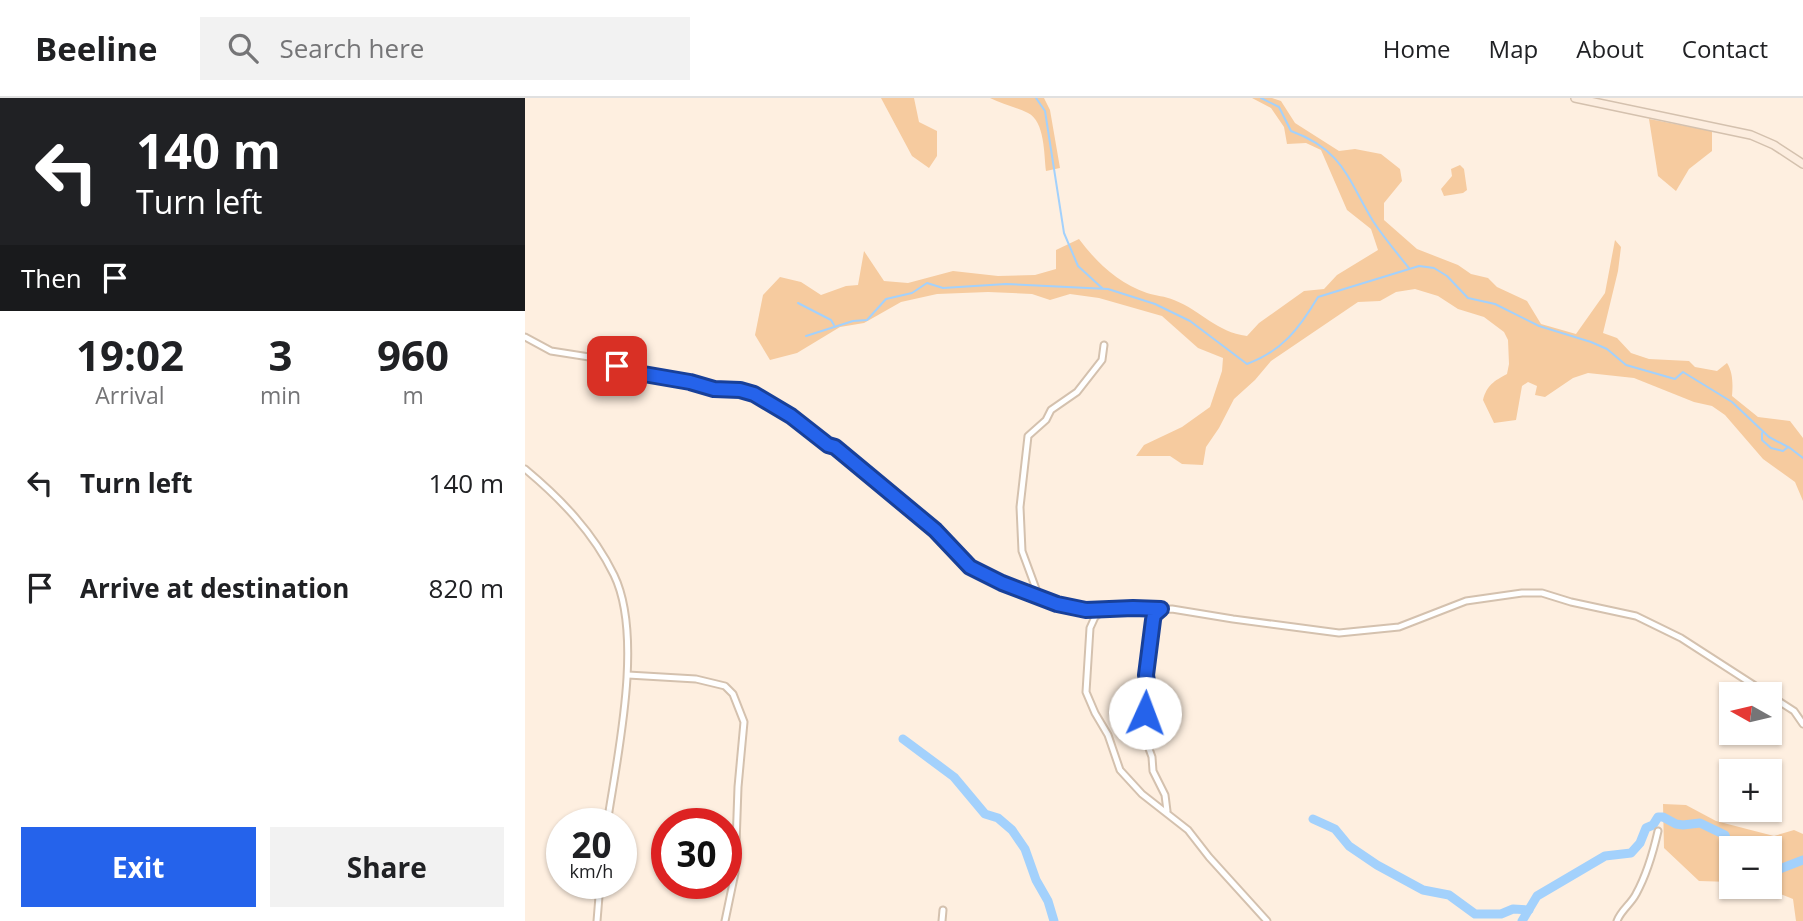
<!DOCTYPE html>
<meta charset="utf-8">
<style>
:root{--surface:#fff;--page:#f2f2f2;--text:#202124;--muted:#757577;--line:#e0e0e0;--accent:#2563eb}
body{margin:0;font-family:"Open Sans",sans-serif;background:var(--page);color:var(--text);height:100vh;display:flex;flex-direction:column;font-size:26px;white-space:nowrap}
*{box-sizing:border-box;margin:0}
p{font-size:23px;color:var(--muted)}
.icon{flex:none;width:38px;height:38px;fill:none;stroke:currentColor;stroke-width:2;stroke-linecap:round;stroke-linejoin:round}
.map{position:relative;flex:1;overflow:hidden}
.drawer{display:flex;flex-direction:column;background:var(--surface);width:525px}
.drawer>*{flex:none}
.top-card{background:#202124;color:#fff;overflow:hidden}
.needle{width:46px;rotate:278deg}
.fabs{position:absolute;left:1194px;top:584px;display:grid;gap:14px}
.fabs a{display:grid;place-items:center;width:63px;height:63px;border-radius:0px;background:var(--surface);box-shadow:0 2px 5px #0004;font-size:35px}
.speed{position:absolute;left:21px;top:710px;display:flex;gap:14px;font-size:35px;font-weight:700;text-align:center}
.speed>*{display:grid;place-content:center;width:91px;height:91px;border-radius:50%;background:var(--surface);box-shadow:0 2px 5px #0004;line-height:1}
.speed small{font-size:18px;font-weight:400}
.speed .limit{border:10px solid #d22;background:#fff;color:#111}
.pin{position:absolute;display:grid;place-items:center;width:60px;height:60px;color:#fff;margin:-30px;border-radius:14px;box-shadow:0 4px 10px #0006}
.me{position:absolute;width:77px;margin:-38px;rotate:2deg;stroke-linejoin:round;filter:drop-shadow(0 0 5px #0008)}
.turn{display:flex;align-items:center;gap:24px;height:147px;padding:0 21px;font-size:32px}
.turn .icon{width:91px;height:91px;stroke-width:2.5}
.turn b{display:block;font-size:49px;line-height:60px}
.then{display:flex;align-items:center;height:66px;padding:0 21px;background:#0003;gap:14px;font-size:26px}
.eta{display:flex;justify-content:space-evenly;align-items:center;height:119px;text-align:center}
.eta b{font-size:42px;font-weight:700;line-height:49px}
.button{display:flex;gap:14px;margin-top:auto;padding:14px 21px}
.button a{flex:1;height:80px;border-radius:0px;background:var(--accent);color:#fff;font-size:28px;font-weight:700;line-height:80px;text-align:center}
.button a+a{background:var(--page);color:var(--text)}
ul{padding:0;list-style:none}
li{display:flex;align-items:center;gap:21px;height:105px;padding:0 21px}
li div{flex:1}
li b{display:block;font-size:26px}
li em{font-style:normal}
header{display:flex;align-items:center;gap:42px;box-sizing:border-box;height:98px;padding:0 35px;background:var(--surface);border-bottom:2px solid var(--line)}
header strong{font-size:33px}
nav{display:flex;gap:38px;margin-inline-start:auto;font-size:24px}
.search{width:490px;height:63px;background:var(--page);display:flex;align-items:center;gap:18px;box-sizing:border-box;padding:0 24px;border-radius:0px;color:var(--muted);font-size:26px}
main{display:flex;flex:1;min-height:0}
.map>svg:first-child{display:block}
.green{fill:#f6cb9f}
.lines{fill:none;stroke-linecap:round;stroke-linejoin:round}
.stream{stroke:#a3d1fc;stroke-width:2}
.river{stroke:#a3d1fc;stroke-width:9}
.street-casing{stroke:#d4c1ae;stroke-width:9}
.secondary-casing{stroke:#d4c1ae;stroke-width:10}
.street{stroke:#fff;stroke-width:5}
.secondary{stroke:#fceddf;stroke-width:7}
.route-casing{stroke:#184099;stroke-width:18}
.route{stroke:#2563eb;stroke-width:12}
</style>
<header>
<strong>Beeline</strong>
<div class="search"><svg class="icon" aria-label="search" viewBox="0 0 24 24"><circle cx="10" cy="10" r="6"/><path d="M15 15l6 6"/></svg>Search here</div>
<nav><a>Home</a><a>Map</a><a>About</a><a>Contact</a></nav>
</header>
<main>
<section class="drawer">
<div class="top-card">
<div class="turn"><svg class="icon" aria-label="left" viewBox="0 0 24 24"><path d="M17 20v-9H6M10 6l-5 5 5 5"/></svg><div><b>140 m</b>Turn left</div></div>
<div class="then">Then<svg class="icon" aria-label="arrive" viewBox="0 0 24 24"><path d="M6 21V4h12l-3 4 3 4H6"/></svg></div>
</div>
<div class="eta">
<div><b>19:02</b><p>Arrival</p></div>
<div><b>3</b><p>min</p></div>
<div><b>960</b><p>m</p></div>
</div>
<ul>
<li><svg class="icon" aria-label="left" viewBox="0 0 24 24"><path d="M17 20v-9H6M10 6l-5 5 5 5"/></svg><div><b>Turn left</b></div><em>140 m</em></li>
<li><svg class="icon" aria-label="arrive" viewBox="0 0 24 24"><path d="M6 21V4h12l-3 4 3 4H6"/></svg><div><b>Arrive at destination</b></div><em>820 m</em></li>
</ul>
<div class="button"><a>Exit</a><a>Share</a></div>
</section>
<div class="map">
<svg width="1278" height="823" viewBox="0 0 1278 823">
<rect width="100%" height="100%" fill="#feefe0"/>
<g class="green">
<path d="M 356,0 L 389,0 L 394,24 L 412,33 L 412,58 L 404,70 L 387,58 Z"/>
<path d="M 465,0 L 519,0 L 525,12 L 535,70 L 521,73 C 519,57 520,23 503,15 C 491,9 477,6 465,0 Z"/>
<path d="M 727,0 L 747,0 L 756,3 L 770,25 L 814,53 L 830,51 L 856,56 L 875,71 L 877,83 L 859,105 L 859,122 L 892,151 L 933,167 L 946,176 L 963,180 L 972,189 L 1002,203 L 1016,226 L 1051,236 L 1080,195 L 1090,142 L 1096,149 L 1093,173 L 1078,235 L 1092,240 L 1106,255 L 1124,261 L 1164,263 L 1170,269 L 1192,273 L 1202,265 C 1208,274 1208,287 1207,298 L 1233,319 L 1265,323 L 1278,340 L 1278,403 L 1270,384 L 1238,361 L 1200,317 L 1187,308 L 1169,304 L 1109,280 L 1063,275 L 1048,280 L 1020,299 L 1010,297 L 1012,288 L 1003,284 L 997,288 L 991,322 L 969,325 L 958,302 C 962,287 969,283 982,276 L 984,266 L 983,242 L 979,234 L 959,219 L 933,211 L 913,198 L 890,191 L 871,194 L 855,203 L 833,204 L 746,263 L 730,282 L 709,301 L 694,330 L 681,349 L 678,367 L 657,366 L 645,358 L 611,358 L 619,347 L 657,329 L 685,309 L 697,273 L 698,260 L 673,250 L 637,218 L 574,200 L 545,196 L 525,202 L 507,196 L 463,194 L 412,196 L 376,204 L 339,225 L 315,229 L 272,255 L 245,262 L 230,237 L 238,197 L 255,179 L 276,184 L 296,197 L 321,188 L 333,187 L 339,153 L 359,183 L 383,185 L 428,173 L 473,178 L 510,177 L 531,171 L 531,152 L 554,141 C 572,165 593,185 622,195 C 631,198 640,198 649,202 C 677,213 691,234 722,238 L 734,225 L 779,193 L 799,191 L 812,177 L 853,152 L 846,131 L 822,112 L 796,52 L 781,45 L 762,46 L 759,29 L 746,10 Z"/>
<path d="M 1124,21 L 1187,33 L 1187,53 L 1164,71 L 1151,93 L 1133,78 Z"/>
<path d="M 935,67 L 939,71 L 942,92 L 938,95 L 919,98 L 916,91 L 927,78 L 926,71 Z"/>
<path d="M 1138,706 L 1161,707 L 1191,723 L 1249,738 L 1269,732 L 1278,736 L 1278,823 L 1271,823 L 1268,801 L 1238,789 L 1244,789 L 1244,751 L 1206,751 L 1206,784 L 1174,783 L 1139,750 Z"/>
</g>
<g class="lines">
<g class="stream">
<path d="M 511,0 L 520,13 L 539,135 L 553,168 L 577,190"/>
<path d="M 736,0 L 754,9 L 766,33 C 818,52 822,80 848,123 C 859,140 872,155 884,170"/>
<path d="M 273,205 L 306,222 L 309,227"/>
<path d="M 281,238 L 328,223 L 342,222 L 361,201 L 387,195 L 402,185 L 418,190 L 481,186 L 583,191 L 630,206 L 665,223 L 722,266 C 757,253 774,231 793,199 L 894,168 L 909,170 L 922,178 L 943,200 L 970,206 L 1014,228 L 1066,244 L 1082,251 L 1101,267 L 1150,281 L 1158,274 L 1207,304 L 1244,339 L 1265,350 L 1278,360"/>
<path d="M 1237,335 L 1237,342 L 1246,350 L 1258,353 L 1263,349"/>
</g>
<g class="river">
<path d="M 378,641 L 429,679 L 460,716 L 473,720 L 487,732 L 500,751 L 511,782 L 523,803 L 529,823"/>
<path d="M 788,721 L 810,731 L 824,748 L 852,767 L 898,792 L 924,797 L 950,816 L 976,816 L 988,811 L 1004,812"/>
<path d="M 1244,775 L 1278,762"/>
<path d="M 997,823 L 1012,798 L 1080,758 L 1106,755 L 1115,745 L 1121,730 L 1128,727 L 1133,719 L 1138,719 L 1151,726 L 1158,727 L 1175,725 L 1200,737 L 1206,753"/>
</g>
<defs>
<g id="street">
<path d="M 0,239 L 26,253 L 77,261 L 99,272 L 165,284 L 189,291 L 215,292 L 229,296 L 266,318 L 303,347 L 310,349 L 410,432 L 445,469 L 477,485 L 532,506 L 561,512 L 647,511 L 708,521 L 814,535 L 874,529 L 941,503 L 997,495 L 1017,495 L 1046,504 L 1111,518 L 1156,540 L 1269,613 L 1278,626"/>
<path d="M 0,371 C 36,401 68,434 89,477 C 119,539 92,659 82,726"/>
<path d="M 514,499 L 497,453 L 495,409 L 503,338 L 521,322 L 526,312 L 552,294 L 577,262 L 579,247"/>
<path d="M 636,511 L 629,517 L 628,522 L 621,577 L 623,590 L 619,637 L 627,659 L 628,673 L 640,697 L 642,713"/>
<path d="M 579,512 L 570,519 L 565,530 L 561,594 L 570,615 L 583,637 L 595,672 L 617,696 L 663,732 L 684,759 L 742,823"/>
<path d="M 103,577 L 171,581 L 200,588 L 208,596 L 219,624 L 213,689 L 210,775 L 200,823"/>
<path d="M 72,823 L 75,786"/>
<path d="M 417,823 L 418,812"/>
<path d="M 1092,823 C 1096,812 1106,806 1111,796 C 1122,776 1128,755 1133,733"/>
</g>
<path id="secondary" d="M 1050,0 L 1226,37 L 1249,47 L 1278,66"/>
</defs>
<use href="#street" class="street-casing"/>
<use href="#secondary" class="secondary-casing"/>
<use href="#street" class="street"/>
<use href="#secondary" class="secondary"/>
</g>
<g class="lines">
<defs>
<path id="route" d="M 92,268 L 107,274 L 165,284 L 189,291 L 215,292 L 229,296 L 266,318 L 303,347 L 310,349 L 410,432 L 445,469 L 477,485 L 532,506 L 561,512 L 608,510 L 636,511 L 629,517 L 628,522 L 621,577 L 623,590 L 620,615"/>
</defs>
<use href="#route" class="route-casing"/>
<use href="#route" class="route"/>
</g>
</svg>
<div class="fabs">
<a><svg class="needle" viewBox="-14 -14 28 28"><path d="M0-13l5 13h-10z" fill="#e53935"/><path d="M0 13l5-13h-10z" fill="#757577"/></svg></a>
<a>+</a>
<a>−</a>
</div>
<div class="speed"><div>20<small>km/h</small></div><div class="limit">30</div></div>
<div class="pin" style="left:92px;top:268px;background:#d93025"><svg class="icon" aria-label="arrive" viewBox="0 0 24 24"><path d="M6 21V4h12l-3 4 3 4H6"/></svg></div>
<svg class="me" style="left:620px;top:615px" viewBox="-20 -20 40 40"><circle r="19" fill="#fff"/><path d="M0-13L10 11 0 6-10 11z" fill="#2563eb"/></svg>
</div>
</main>
